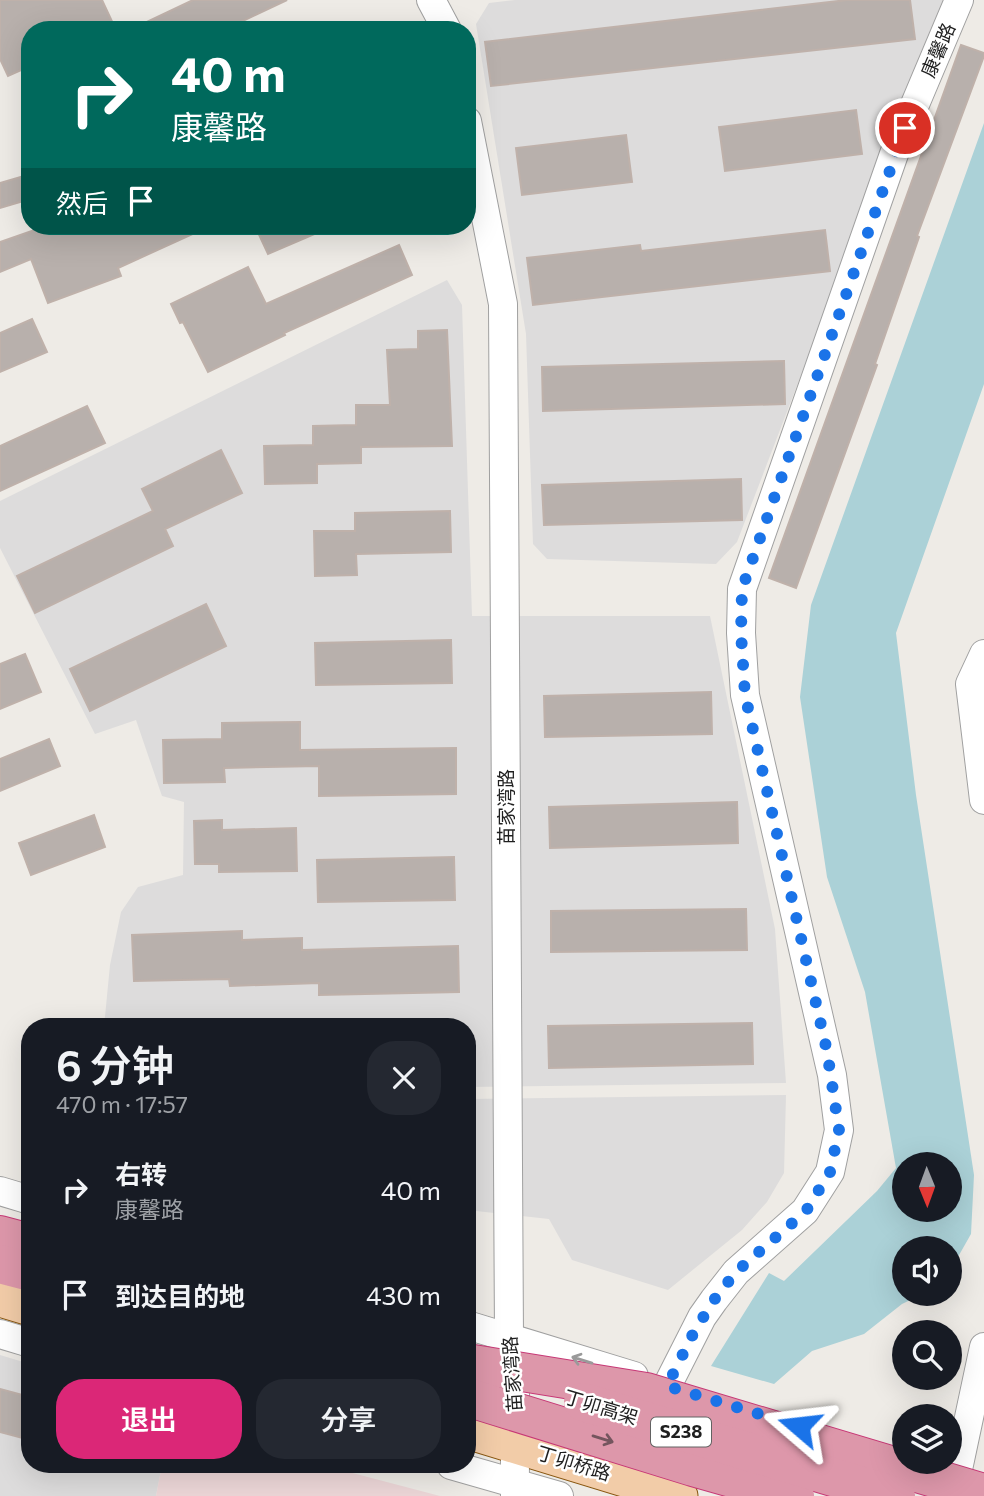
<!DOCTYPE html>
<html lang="zh">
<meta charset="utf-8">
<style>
:root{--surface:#171b24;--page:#242831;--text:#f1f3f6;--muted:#9ea1a6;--accent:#db2777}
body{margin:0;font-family:Commissioner,"Noto Sans SC",sans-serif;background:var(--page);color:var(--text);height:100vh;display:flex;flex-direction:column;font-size:26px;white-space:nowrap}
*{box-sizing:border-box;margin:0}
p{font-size:23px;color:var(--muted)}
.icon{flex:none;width:38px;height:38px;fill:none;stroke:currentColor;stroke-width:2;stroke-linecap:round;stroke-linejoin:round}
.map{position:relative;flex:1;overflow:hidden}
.sheet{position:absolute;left:21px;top:1018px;width:455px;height:455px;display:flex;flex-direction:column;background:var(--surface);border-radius:28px;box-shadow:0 7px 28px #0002}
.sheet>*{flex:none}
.hud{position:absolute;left:21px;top:21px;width:455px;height:214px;border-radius:28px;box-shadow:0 7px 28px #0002;background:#00695c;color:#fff;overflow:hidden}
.needle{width:46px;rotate:179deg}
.tools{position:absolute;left:892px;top:1152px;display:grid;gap:14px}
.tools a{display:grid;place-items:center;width:70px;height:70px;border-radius:50%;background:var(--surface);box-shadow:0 7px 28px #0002;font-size:35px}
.pin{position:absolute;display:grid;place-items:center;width:60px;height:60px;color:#fff;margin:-30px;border:4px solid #fff;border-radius:50%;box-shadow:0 2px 7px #0007}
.me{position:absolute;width:77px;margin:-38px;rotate:287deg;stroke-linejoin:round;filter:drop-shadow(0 0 5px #0008)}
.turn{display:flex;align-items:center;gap:24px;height:147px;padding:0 35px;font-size:32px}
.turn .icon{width:91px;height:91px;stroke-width:2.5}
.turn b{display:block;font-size:49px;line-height:60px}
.then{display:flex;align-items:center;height:66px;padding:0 35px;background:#0003;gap:14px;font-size:26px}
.round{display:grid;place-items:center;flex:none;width:74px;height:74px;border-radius:28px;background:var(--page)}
.head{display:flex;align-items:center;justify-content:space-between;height:119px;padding:0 35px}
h1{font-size:42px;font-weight:600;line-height:52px}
.cta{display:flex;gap:14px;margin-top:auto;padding:14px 35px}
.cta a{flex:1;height:80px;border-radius:28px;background:var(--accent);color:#fff;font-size:28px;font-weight:600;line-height:80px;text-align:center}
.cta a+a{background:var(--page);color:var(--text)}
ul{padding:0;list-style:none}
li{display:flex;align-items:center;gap:21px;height:105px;padding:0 35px}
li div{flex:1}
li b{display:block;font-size:26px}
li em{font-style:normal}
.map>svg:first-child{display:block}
.residential{fill:#dddcdc}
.commercial{fill:#edd7d8}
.water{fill:#abd1d7;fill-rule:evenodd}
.building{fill:#b8b0ac;stroke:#bfb1aa;stroke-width:2}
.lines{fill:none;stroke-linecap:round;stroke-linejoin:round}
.minor-casing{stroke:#a0a0a0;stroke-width:30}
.major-casing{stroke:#895711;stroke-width:37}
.highway-casing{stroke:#c73876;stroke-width:40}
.minor{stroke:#fff;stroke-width:28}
.major{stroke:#f2cca8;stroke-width:35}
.highway{stroke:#dd97aa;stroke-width:38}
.highway-bridge-casing{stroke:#c73876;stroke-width:40;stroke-linecap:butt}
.highway-bridge{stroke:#dd97aa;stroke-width:38}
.oneway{stroke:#9a9a9a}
.oneway2{stroke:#74555e}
.route{stroke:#1a73e8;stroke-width:12;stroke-dasharray:0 21.6}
.labels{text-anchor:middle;stroke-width:5;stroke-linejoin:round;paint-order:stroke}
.shield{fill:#fff;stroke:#626262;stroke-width:2}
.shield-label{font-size:18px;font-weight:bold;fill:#1f1f1f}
.street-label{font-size:19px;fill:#1f1f1f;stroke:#fff}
</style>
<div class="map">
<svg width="984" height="1496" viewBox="0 0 984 1496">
<rect width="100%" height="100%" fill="#eeebe6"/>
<g class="residential">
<path d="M 515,0 L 945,0 L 737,542 L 716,564 L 547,559 L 533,544 L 526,334 L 476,24 L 489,3 Z"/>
<path d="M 447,280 L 462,305 L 472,616 L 710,616 L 775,929 L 786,1083 L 467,1087 L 467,1027 L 104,1027 L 110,965 L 121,912 L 138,887 L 183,875 L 184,802 L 162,796 L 136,720 L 95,734 L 0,548 L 0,501 Z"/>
<path d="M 786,1095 L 784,1173 L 767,1202 L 742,1230 L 668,1290 L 572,1260 L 549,1219 L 467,1210 L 467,1099 Z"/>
<path d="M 0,1355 L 30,1364 L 30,1465 L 162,1465 L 156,1496 L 0,1496 Z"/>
</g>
<path class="commercial" d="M 162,1465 L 322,1465 L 440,1496 L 156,1496 Z"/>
<path class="water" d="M 984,123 L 984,384 L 896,633 L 916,795 L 974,1175 L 971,1234 L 950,1271 L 950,1248 L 905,1248 L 905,1293 L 925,1293 L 902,1304 L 864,1334 L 812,1351 L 774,1384 L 711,1366 L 769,1273 L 784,1281 L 877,1191 L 896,1168 L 865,992 L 827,877 L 800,697 L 811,605 ZM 905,1164 L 950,1164 L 950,1209 L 905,1209 Z"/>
<g class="building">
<path d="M 0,0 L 102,0 L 116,30 L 30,30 L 30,66 L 8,76 L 0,59 Z"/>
<path d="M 193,0 L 287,0 L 224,30 L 130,30 Z"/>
<path d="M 847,0 L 910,0 L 915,39 L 491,86 L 485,42 Z"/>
<path d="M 961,45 L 984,53 L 984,56 L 917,236 L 919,237 L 875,364 L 877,365 L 796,588 L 769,578 Z"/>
<path d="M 856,110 L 862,154 L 725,171 L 719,127 Z"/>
<path d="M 626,135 L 632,182 L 522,195 L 516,148 Z"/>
<path d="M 24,176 L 30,199 L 0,208 L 0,183 Z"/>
<path d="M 46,226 L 210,226 L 118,268 L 121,276 L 48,303 L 31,259 L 0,272 L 0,242 Z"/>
<path d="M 255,226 L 333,226 L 268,254 Z"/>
<path d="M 825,230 L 830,271 L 533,305 L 527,258 L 640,245 L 641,251 Z"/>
<path d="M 399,245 L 412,275 L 284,333 L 285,335 L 208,372 L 183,322 L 180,323 L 171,304 L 248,267 L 266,304 Z"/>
<path d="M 32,319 L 47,352 L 0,372 L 0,333 Z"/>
<path d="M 447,330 L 452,446 L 361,447 L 361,463 L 317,464 L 317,483 L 265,484 L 264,446 L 313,445 L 313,426 L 356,425 L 356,405 L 390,405 L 387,350 L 418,349 L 418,331 Z"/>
<path d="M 784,361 L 785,404 L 543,411 L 542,367 Z"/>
<path d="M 87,406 L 105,443 L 0,491 L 0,446 Z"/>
<path d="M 221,450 L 242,493 L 165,529 L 173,546 L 35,613 L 17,576 L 153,511 L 142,489 Z"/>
<path d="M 741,479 L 742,520 L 544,525 L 542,485 Z"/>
<path d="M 450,511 L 451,552 L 356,554 L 357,575 L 315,576 L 314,531 L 355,531 L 355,513 Z"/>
<path d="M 206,604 L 226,646 L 90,711 L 70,669 Z"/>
<path d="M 451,640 L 452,683 L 316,685 L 315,643 Z"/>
<path d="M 25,654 L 41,692 L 0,709 L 0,664 Z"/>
<path d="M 711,692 L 712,734 L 545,737 L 544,696 Z"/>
<path d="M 300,722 L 300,750 L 456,748 L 456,794 L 319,796 L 319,766 L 224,768 L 225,782 L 164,783 L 163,740 L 222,739 L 222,723 Z"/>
<path d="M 49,739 L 60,766 L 0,791 L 0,759 Z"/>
<path d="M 737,802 L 738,843 L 550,848 L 549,807 Z"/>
<path d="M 94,815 L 105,847 L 31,875 L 19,843 Z"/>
<path d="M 222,820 L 222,830 L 296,828 L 297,871 L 219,872 L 219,864 L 195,864 L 194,821 Z"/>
<path d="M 454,857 L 455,900 L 318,902 L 317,860 Z"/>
<path d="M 746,909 L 747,950 L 551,952 L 551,911 Z"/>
<path d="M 242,931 L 242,940 L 302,938 L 302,950 L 458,946 L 459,992 L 319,995 L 319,983 L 230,986 L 229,979 L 134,981 L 132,935 Z"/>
<path d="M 752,1023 L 753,1064 L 549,1068 L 548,1026 Z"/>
<path d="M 0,1389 L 30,1397 L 30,1440 L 0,1432 Z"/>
</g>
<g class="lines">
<defs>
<g id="minor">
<path d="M 431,0 L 447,30"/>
<path d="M 467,121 L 503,304 L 509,1337 C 519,1389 514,1443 515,1496"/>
<path d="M 984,654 L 970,684 L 984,800"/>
<path d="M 0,1191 L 30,1200"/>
<path d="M 467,1325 L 634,1376"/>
<path d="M 0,1334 L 30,1343"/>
<path d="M 667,1386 L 702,1317 L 714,1300 L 736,1272 L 805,1211 L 830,1172 L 839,1130 L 832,1075 L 745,695 L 741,633 L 742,589 L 894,154 L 959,0"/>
<path d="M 451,1465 L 559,1496"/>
<path d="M 950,1492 L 957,1474 L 984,1347"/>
</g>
<g id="major">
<path d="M 0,1299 L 30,1308"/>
<path d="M 467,1431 L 680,1496"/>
</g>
<g id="highway">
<path d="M 0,1235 L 30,1243"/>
<path d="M 0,1264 L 30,1272"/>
</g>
</defs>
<use href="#minor" class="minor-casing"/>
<use href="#major" class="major-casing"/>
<use href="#highway" class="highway-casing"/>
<use href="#minor" class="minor"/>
<use href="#major" class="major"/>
<use href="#highway" class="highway"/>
<defs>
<g id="highway-bridge">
<path d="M 467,1363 L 646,1392 L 984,1493"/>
<path d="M 467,1397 L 693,1467 L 795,1496"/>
<path d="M 583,1402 L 896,1496"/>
</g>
</defs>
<use href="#highway-bridge" class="highway-bridge-casing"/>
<use href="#highway-bridge" class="highway-bridge"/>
</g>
<defs><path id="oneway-shaft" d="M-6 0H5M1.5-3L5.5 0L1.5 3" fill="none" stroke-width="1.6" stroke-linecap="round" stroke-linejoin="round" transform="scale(1.75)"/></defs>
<use class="oneway" href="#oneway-shaft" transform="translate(582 1360) rotate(-163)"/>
<use class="oneway2" href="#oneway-shaft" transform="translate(603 1439) rotate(17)"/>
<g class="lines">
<path class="route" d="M 799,1426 L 667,1386 L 694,1332 L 714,1300 L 736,1272 L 806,1211 L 830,1172 L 839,1130 L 827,1051 L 745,695 L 741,633 L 742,589 L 905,128"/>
</g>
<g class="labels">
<rect class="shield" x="651" y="1417.5" width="60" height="29" rx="5"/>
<g class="shield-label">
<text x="681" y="1438">S238</text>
</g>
<g class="street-label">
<text transform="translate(938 50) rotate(-67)" y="7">康馨路</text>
<text transform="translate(506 807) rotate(-90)" y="7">苗家湾路</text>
<text transform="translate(512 1374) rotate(-94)" y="7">苗家湾路</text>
<text transform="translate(601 1407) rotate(17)" y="7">丁卯高架</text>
<text transform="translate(574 1463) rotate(17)" y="7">丁卯桥路</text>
</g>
</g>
</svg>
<div class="tools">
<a><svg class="needle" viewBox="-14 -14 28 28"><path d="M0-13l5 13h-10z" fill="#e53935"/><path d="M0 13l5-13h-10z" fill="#9ea1a6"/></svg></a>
<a><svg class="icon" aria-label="sound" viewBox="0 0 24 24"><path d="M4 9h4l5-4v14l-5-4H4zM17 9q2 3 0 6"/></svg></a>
<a><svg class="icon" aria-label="search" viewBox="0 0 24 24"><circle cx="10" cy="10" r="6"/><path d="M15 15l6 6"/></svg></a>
<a><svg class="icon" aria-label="layers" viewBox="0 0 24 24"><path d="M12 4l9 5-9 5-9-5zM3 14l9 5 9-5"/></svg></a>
</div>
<div class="pin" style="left:905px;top:128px;background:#d93025"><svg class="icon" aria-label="arrive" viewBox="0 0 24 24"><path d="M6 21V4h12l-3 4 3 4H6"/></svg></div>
<svg class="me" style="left:799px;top:1426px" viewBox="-20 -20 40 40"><path d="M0-17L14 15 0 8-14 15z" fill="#1a73e8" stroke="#fff" stroke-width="4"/></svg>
<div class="hud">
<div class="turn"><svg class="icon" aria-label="right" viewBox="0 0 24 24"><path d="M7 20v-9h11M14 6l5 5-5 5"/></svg><div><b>40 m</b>康馨路</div></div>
<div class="then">然后<svg class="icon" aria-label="arrive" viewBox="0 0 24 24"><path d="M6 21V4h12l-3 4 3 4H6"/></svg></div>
</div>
<section class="sheet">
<div class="head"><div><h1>6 分钟</h1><p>470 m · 17:57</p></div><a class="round"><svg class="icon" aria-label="close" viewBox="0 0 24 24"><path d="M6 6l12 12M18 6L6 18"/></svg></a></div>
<ul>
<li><svg class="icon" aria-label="right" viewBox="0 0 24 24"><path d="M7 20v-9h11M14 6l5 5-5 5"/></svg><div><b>右转</b><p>康馨路</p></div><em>40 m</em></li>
<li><svg class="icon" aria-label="arrive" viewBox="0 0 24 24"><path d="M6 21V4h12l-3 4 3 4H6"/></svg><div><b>到达目的地</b></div><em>430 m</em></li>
</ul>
<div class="cta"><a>退出</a><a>分享</a></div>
</section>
</div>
